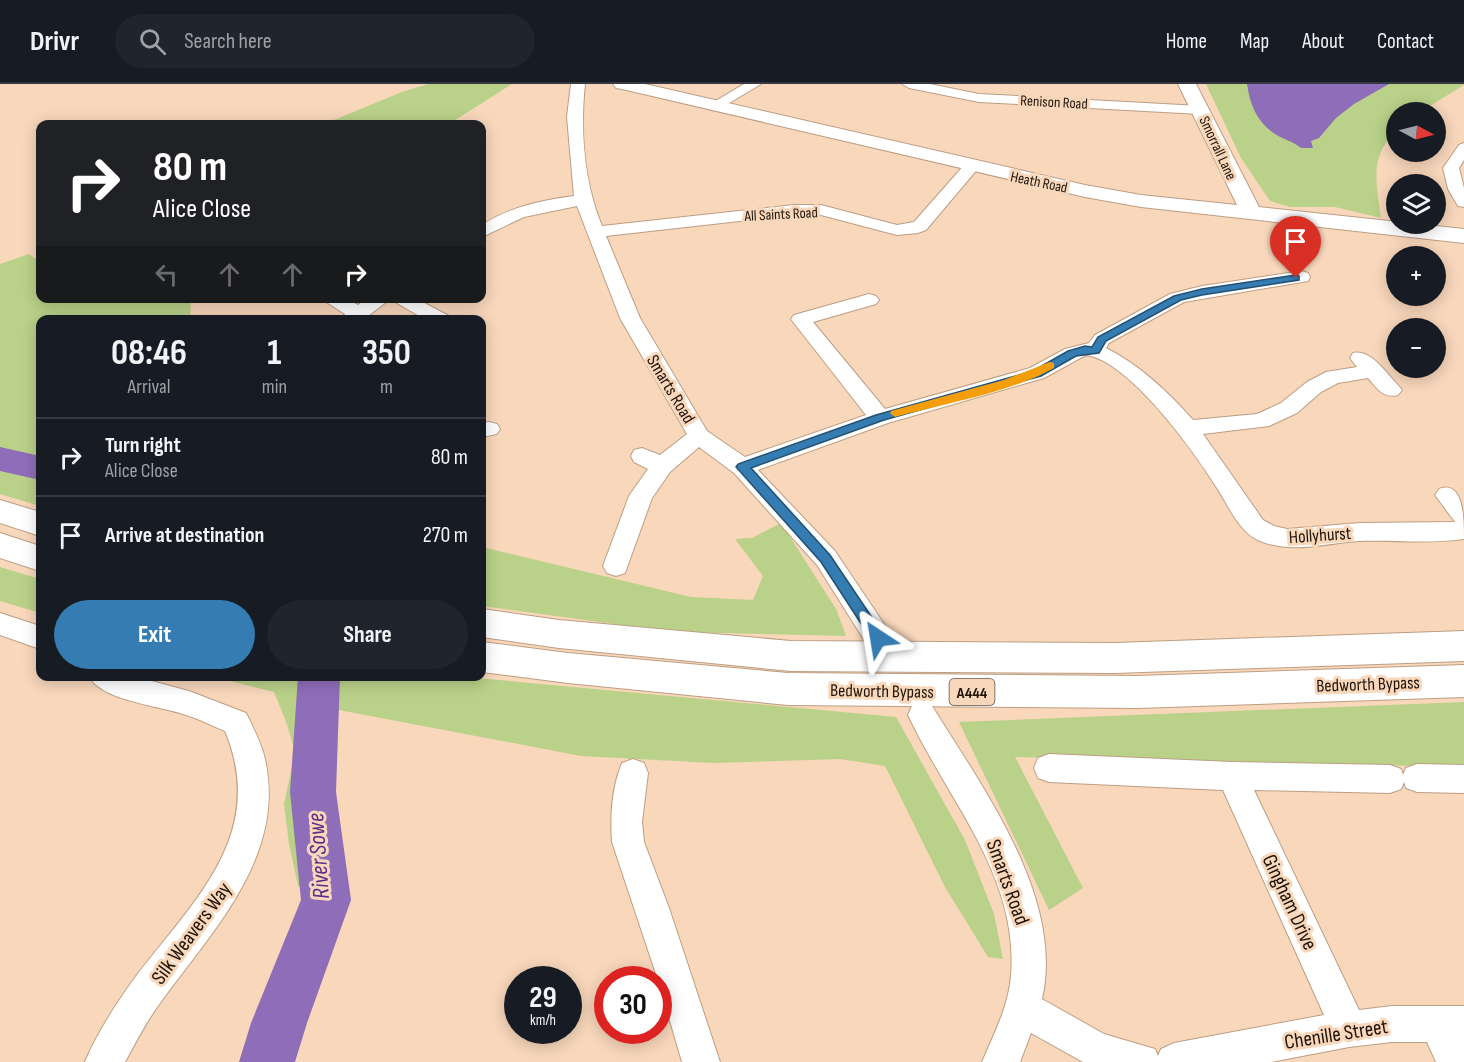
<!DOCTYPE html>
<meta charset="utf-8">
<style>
:root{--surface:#171b24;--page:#20242c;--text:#f1f3f6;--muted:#9ea1a6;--line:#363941;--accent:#347cb1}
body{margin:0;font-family:"Sofia Sans Condensed",sans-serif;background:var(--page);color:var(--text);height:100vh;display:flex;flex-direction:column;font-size:22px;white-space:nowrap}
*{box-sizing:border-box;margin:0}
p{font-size:20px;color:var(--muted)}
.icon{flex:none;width:33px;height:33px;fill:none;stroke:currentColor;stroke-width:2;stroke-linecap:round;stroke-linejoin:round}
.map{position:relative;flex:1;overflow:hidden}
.panel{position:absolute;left:36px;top:231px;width:450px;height:366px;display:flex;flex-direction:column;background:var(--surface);border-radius:12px;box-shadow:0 3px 15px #0003}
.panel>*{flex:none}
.top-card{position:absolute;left:36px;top:36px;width:450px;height:183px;border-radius:12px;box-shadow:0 3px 15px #0003;background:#202124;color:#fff;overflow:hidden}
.needle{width:39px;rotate:97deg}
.controls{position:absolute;left:1386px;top:18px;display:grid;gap:12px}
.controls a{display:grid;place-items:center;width:60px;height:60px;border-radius:50%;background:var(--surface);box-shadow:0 3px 15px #0003;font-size:30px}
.speed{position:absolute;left:504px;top:882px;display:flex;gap:12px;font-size:30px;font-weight:700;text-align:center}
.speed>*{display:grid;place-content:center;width:78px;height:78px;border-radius:50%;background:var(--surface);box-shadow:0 3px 15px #0003;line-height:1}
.speed small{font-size:15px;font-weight:400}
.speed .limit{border:9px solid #d22;background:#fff;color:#111}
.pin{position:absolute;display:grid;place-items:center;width:51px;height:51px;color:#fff;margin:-62px -26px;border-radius:50% 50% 50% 0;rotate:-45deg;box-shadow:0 0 6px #0007}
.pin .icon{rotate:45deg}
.me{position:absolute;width:66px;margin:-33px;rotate:327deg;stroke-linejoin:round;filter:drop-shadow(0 0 4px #0008)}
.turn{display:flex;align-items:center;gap:21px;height:126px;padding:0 18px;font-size:27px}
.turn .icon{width:78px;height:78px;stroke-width:2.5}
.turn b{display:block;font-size:42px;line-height:51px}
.lanes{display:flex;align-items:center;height:57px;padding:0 18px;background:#0003;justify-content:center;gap:30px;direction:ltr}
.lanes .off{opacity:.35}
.eta{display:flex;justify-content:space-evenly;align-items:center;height:102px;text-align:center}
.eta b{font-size:36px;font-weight:700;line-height:42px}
.primary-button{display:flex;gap:12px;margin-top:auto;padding:12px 18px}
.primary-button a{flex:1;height:69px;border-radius:36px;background:var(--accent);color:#fff;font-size:24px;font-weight:700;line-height:69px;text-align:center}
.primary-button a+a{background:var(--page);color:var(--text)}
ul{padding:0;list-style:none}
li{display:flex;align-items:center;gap:18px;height:78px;padding:0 18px;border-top:2px solid var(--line)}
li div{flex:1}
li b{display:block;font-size:22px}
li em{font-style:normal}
header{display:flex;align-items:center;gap:36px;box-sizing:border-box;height:84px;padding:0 30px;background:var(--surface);border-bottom:2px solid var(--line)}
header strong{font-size:28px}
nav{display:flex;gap:33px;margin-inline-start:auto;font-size:21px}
.search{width:420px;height:54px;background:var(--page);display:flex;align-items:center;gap:15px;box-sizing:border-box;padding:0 21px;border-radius:33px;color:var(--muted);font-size:22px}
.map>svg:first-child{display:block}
.green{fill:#b9d188}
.water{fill:#8f6eb9}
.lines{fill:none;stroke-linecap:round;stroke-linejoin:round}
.river{fill:#8f6eb9;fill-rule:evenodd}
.minor-casing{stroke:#bd9e83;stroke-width:2}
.tertiary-casing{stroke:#bd9e83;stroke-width:2}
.trunk-casing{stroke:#bd9e83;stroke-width:2}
.minor{fill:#fff;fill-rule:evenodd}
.tertiary{fill:#fff;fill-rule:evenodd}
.trunk{fill:#fff;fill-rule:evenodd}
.route{fill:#347cb1;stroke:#225173;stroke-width:1.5}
.slow{fill:#f59e0b}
.labels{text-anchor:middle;stroke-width:6;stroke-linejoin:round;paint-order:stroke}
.far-street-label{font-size:15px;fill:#1e1309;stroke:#f8d7bb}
.shield{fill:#f8d7bb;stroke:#5f4e3e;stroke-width:1.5}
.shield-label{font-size:16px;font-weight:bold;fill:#1e1309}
.street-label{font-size:18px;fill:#1e1309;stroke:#f8d7bb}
.near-street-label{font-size:21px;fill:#1e1309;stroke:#f8d7bb}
.near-water-label{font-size:24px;font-style:italic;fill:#5a2d88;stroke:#f8d7bb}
</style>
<header>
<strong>Drivr</strong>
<div class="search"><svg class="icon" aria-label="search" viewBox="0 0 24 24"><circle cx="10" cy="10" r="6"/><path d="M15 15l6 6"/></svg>Search here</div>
<nav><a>Home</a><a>Map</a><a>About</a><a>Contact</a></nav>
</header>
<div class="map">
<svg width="1464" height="978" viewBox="0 0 1464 978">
<rect width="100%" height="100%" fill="#f8d7bb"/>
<g class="green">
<path d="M 428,0 L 512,0 L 449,40 L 324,40 L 402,8 Z"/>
<path d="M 1206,0 L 1464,0 L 1464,1 L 1420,28 L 1396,28 L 1396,48 C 1368,72 1377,102 1381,134 L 1335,123 L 1290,123 L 1270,117 L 1241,74 Z"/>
<path d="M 29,170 L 40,178 L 40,214 L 191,215 L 190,235 L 40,236 L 40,422 L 0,410 L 0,180 Z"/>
<path d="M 781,439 L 836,525 L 846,552 L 673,548 L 482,522 L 482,463 L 691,513 L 753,516 L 763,492 L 735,455 L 752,454 Z"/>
<path d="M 0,483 L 40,495 L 40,529 L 0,517 Z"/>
<path d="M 214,593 L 466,593 L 896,633 L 965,756 L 994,830 L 1003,875 L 988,873 L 945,803 L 885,682 L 840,675 L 714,679 L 581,672 L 339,626 L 326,652 L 316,699 L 341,788 L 312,814 L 298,802 L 289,760 L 284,720 L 295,669 L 287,640 L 274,608 Z"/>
<path d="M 1464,618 L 1464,683 L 1015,673 L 1083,804 L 1049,826 L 959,638 Z"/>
</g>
<path class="water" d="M 1247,0 L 1389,0 L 1354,20 L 1336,34 L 1319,54 L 1311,57 L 1313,64 L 1301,64 C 1293,57 1284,56 1275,50 C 1257,38 1250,21 1247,0 Z"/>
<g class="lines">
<g class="river">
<path d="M 0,363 L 40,372 L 40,396 L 0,387 Z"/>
<path d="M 298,592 L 340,592 L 336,708 L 351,816 L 307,939 L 295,978 L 239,978 L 251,939 L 301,816 L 290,708 Z"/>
</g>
<defs>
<g id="minor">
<path d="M 571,0 L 585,0 C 580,47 584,98 602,142 L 794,121 L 821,121 L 897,141 L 914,138 L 966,79 L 978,79 L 980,82 L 926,146 L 918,149 L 897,151 L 821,131 L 794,131 L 606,152 L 640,234 L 707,347 L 745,373 L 866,331 L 794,239 L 791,235 L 794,231 L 869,210 L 876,212 L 879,216 L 876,220 L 813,238 L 885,325 L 1030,284 L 1065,265 L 1089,259 L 1095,251 L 1170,210 L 1202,202 L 1301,187 L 1308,189 L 1310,193 L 1308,197 L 1184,218 L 1109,259 L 1106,264 C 1141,282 1167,307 1193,336 L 1257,330 L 1281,319 L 1307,298 L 1326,288 L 1357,283 L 1350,274 L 1353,269 C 1371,265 1386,289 1398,301 L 1402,306 L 1398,311 C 1383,315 1377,304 1368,294 L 1338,299 L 1321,308 L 1297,329 L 1269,342 L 1203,350 L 1263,436 L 1274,442 L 1287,445 L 1360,439 L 1455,438 L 1435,411 L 1439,405 C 1464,395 1464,436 1464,455 C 1429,460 1395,456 1359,457 C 1327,459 1291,470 1260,457 C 1238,448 1228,420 1215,401 C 1193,366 1129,277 1086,271 L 1044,294 L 888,339 L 758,386 L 835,467 L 888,546 L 892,554 L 888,562 L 878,565 L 868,562 L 817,481 L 734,389 L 699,363 L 670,388 L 652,414 L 625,489 L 616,492 L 607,489 L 603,482 L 629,412 L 648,385 L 634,378 L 631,372 L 634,366 L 642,364 L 660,371 L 687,350 L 620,234 L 577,122 L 524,133 L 482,153 L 482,141 C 510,123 542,116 574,112 L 567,33 Z"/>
<path d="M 744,0 L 761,0 L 721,24 L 711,24 L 709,21 Z"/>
<path d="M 902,0 L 930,0 L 979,10 L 1200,22 L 1207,26 L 1200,30 L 979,18 L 909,4 Z"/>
<path d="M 1464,59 L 1464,76 L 1459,84 L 1464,104 L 1464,123 L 1458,122 L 1448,105 L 1443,84 L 1459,61 Z"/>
<path d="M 320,214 L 345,214 L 358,221 L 368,214 L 415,214 L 449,232 L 451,236 L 426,236 L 390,215 L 363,236 L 340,236 L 345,230 Z"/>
<path d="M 489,338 L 497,340 L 500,345 L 497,350 L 482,353 L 482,339 Z"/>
<path d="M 0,529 L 40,542 L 40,565 L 0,551 Z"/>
<path d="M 89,592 L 133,592 L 189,607 L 246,629 C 253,643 260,657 264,671 C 289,770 212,847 160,919 C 146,938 136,958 125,978 L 85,978 C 97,949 116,920 134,895 C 191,819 269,752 225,647 C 212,642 200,635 186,631 C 162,622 101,617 89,592 Z"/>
<path d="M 922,618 L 932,622 C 982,703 1065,814 1042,915 L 1104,950 L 1155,965 L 1158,972 L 1161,965 L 1174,959 L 1324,931 L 1223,706 L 1049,698 L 1038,694 L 1034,684 L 1038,674 L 1049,670 L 1232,678 L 1390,681 L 1401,685 L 1403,691 L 1406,684 L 1417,680 L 1464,681 L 1464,709 L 1417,708 L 1406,704 L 1404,698 L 1401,705 L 1390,709 L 1254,706 L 1359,926 L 1392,922 L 1464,922 L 1464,978 L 1436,978 L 1427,958 L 1392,958 L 1349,963 L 1271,978 L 1083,978 L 1031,949 L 1020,978 L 982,978 C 994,950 1009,921 1011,891 C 1019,792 947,715 908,631 L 912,622 Z"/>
<path d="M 633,675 L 644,679 L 648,689 L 642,738 L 644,758 L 669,824 L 720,978 L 682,978 L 658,896 L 612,758 C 610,733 612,703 622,679 Z"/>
</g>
<path id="tertiary" d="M 613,0 L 645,0 L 1085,101 L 1141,111 L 1237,121 L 1178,0 L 1196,0 L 1259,123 L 1464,145 L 1464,159 L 1141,123 L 1085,113 L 622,5 L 616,4 Z"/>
<g id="trunk">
<path d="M 0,416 L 40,428 L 40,452 L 0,439 Z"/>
<path d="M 0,449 L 40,462 L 40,487 L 0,474 Z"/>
<path d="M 482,525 L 559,536 L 791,557 L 1115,559 L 1464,547 L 1464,577 L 1115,589 L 791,587 L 559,564 L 482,553 Z"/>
<path d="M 482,558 L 568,569 L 788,589 L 1137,592 L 1464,581 L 1464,613 L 1137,624 L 788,621 L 568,599 L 482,588 Z"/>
</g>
</defs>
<use href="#minor" class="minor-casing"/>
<use href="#tertiary" class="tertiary-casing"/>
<use href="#trunk" class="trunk-casing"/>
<use href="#minor" class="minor"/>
<use href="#tertiary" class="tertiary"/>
<use href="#trunk" class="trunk"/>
</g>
<path class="route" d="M 1296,191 L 1299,192 L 1299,196 L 1202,211 L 1181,216 L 1106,257 L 1099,269 L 1076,272 L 1041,292 L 884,336 L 751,384 L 830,471 L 883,550 L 885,554 L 883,558 L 873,558 L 821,478 L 736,383 L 738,380 L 876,331 L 1033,287 L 1068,267 L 1085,262 L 1092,263 L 1098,253 L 1174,212 L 1202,205 Z"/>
<path class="slow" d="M 1050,278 L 1054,279 L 1054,284 C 1012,308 943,320 895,333 L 890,329 L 891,327 L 1004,296 Z"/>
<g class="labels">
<g class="far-street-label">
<text transform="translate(1054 18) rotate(3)" y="5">Renison Road</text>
<text transform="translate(1218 64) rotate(65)" y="5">Smorrall Lane</text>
<text transform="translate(1039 98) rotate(12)" y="5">Heath Road</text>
<text transform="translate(781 130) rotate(-3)" y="5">All Saints Road</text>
</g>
<rect class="shield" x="949.5" y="595" width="45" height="26" rx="4.5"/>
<g class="shield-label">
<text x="972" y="614">A444</text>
</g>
<g class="street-label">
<text transform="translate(671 305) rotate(59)" y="6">Smarts Road</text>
<text transform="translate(1320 451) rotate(-4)" y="6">Hollyhurst</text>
<text transform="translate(1368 600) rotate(-2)" y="6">Bedworth Bypass</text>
<text transform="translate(882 607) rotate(1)" y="6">Bedworth Bypass</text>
</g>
<g class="near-street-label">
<text transform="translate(1008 798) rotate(70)" y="7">Smarts Road</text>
<text transform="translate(1290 818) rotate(65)" y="7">Gingham Drive</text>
<text transform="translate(191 849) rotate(-54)" y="7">Silk Weavers Way</text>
<text transform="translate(1336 950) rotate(-9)" y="7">Chenille Street</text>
</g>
<g class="near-water-label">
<text transform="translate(318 772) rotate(-94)" y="8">River Sowe</text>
</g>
</g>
</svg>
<div class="controls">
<a><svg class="needle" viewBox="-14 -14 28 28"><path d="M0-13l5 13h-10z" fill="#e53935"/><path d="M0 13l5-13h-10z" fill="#9ea1a6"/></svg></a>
<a><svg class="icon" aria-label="layers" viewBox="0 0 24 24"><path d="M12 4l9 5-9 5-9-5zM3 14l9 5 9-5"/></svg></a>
<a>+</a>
<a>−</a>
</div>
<div class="speed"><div>29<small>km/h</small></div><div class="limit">30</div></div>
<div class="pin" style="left:1296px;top:194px;background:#d93025"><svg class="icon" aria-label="arrive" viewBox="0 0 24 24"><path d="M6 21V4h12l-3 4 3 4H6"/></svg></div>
<svg class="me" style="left:878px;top:554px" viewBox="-20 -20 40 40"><path d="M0-17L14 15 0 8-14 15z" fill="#347cb1" stroke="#fff" stroke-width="4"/></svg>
<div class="top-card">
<div class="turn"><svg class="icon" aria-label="right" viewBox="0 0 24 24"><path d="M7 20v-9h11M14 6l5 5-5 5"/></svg><div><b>80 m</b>Alice Close</div></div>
<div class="lanes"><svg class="icon off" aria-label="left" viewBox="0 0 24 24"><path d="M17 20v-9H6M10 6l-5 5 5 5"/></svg><svg class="icon off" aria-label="ahead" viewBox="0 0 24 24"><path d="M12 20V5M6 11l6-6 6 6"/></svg><svg class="icon off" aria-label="ahead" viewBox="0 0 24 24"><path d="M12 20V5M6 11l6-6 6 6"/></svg><svg class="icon" aria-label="right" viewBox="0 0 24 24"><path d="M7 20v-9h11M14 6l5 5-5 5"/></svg></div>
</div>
<section class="panel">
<div class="eta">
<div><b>08:46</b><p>Arrival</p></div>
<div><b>1</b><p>min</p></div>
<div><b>350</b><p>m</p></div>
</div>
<ul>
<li><svg class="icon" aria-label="right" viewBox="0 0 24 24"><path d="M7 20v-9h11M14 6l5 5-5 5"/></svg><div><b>Turn right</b><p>Alice Close</p></div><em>80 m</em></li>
<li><svg class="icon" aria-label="arrive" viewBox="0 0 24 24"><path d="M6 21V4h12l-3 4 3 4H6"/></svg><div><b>Arrive at destination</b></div><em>270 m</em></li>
</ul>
<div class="primary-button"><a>Exit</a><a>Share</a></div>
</section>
</div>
